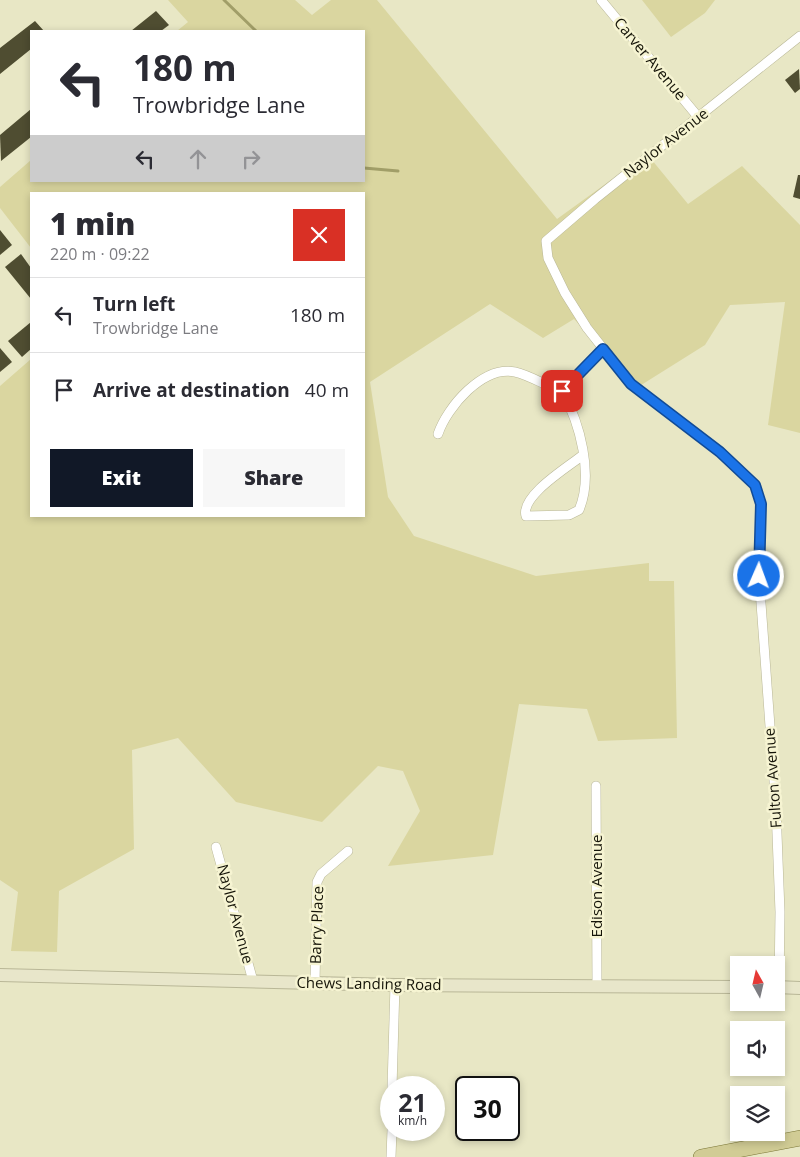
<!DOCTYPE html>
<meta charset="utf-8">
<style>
:root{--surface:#fff;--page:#f7f7f7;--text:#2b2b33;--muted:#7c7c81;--line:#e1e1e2;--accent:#111827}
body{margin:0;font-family:"Open Sans",sans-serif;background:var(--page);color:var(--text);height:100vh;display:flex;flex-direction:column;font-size:19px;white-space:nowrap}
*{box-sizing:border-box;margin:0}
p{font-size:16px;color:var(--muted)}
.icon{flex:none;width:28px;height:28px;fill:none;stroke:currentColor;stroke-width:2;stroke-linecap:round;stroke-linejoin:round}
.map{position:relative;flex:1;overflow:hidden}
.sheet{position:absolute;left:30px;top:192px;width:335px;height:325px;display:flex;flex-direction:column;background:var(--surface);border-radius:0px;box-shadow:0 2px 8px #0003}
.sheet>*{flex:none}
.hud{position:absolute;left:30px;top:30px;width:335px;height:152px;border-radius:0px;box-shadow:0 2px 8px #0003;background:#fff;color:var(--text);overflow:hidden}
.needle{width:32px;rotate:352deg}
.buttons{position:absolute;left:730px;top:956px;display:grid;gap:10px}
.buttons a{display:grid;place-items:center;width:55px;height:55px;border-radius:0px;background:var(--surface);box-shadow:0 2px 8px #0003;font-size:25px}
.speed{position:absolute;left:380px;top:1076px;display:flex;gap:10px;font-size:25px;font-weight:700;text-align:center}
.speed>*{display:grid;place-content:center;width:65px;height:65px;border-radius:50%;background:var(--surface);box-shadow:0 2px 8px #0003;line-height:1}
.speed small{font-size:12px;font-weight:400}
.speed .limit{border:2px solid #111;border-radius:8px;background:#fff;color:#111}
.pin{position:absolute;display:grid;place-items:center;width:42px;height:42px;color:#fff;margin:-21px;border-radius:10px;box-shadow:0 2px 8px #0006}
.me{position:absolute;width:55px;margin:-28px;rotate:2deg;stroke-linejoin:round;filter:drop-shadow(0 0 4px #0008)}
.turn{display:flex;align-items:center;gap:18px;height:105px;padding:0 20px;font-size:22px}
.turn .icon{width:65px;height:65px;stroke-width:2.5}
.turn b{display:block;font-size:35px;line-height:42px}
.lanes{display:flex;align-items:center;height:48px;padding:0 20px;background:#0003;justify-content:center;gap:25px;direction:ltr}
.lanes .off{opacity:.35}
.round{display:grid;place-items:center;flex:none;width:52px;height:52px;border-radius:0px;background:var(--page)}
.summary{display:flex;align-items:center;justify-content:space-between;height:85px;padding:0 20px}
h1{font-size:30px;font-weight:800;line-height:38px}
.action{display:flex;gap:10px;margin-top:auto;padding:10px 20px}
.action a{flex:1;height:58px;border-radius:0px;background:var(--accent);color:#fff;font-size:20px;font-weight:800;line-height:58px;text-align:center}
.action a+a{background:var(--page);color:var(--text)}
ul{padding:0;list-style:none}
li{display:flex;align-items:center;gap:15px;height:75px;padding:0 20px;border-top:1px solid var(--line)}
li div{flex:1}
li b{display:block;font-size:19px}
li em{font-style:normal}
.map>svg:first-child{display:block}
.green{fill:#dad6a0}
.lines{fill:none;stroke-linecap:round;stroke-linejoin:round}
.stream{stroke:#a19e68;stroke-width:3}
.building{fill:#4f4d31}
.street-casing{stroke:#b9b797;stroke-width:10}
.secondary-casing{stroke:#b9b797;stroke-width:14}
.primary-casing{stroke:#7b7636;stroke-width:16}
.street{stroke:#fff;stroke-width:9}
.secondary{stroke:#e8e6ca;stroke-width:12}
.primary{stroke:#d1cc95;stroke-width:15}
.route-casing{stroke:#114b97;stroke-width:12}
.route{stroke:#1a73e8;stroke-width:9}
.labels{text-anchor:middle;stroke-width:5;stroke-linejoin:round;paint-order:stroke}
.street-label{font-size:15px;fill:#151408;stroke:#f6f4d2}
</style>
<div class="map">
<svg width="800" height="1157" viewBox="0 0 800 1157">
<rect width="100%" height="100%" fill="#e8e7c5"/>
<g class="green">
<path d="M 168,0 L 295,0 L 312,15 L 331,0 L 377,0 L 557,219 L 647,154 L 688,204 L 742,166 L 800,225 L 800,433 L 768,425 L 785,302 L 730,305 L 705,345 L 638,387 L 574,319 L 543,338 L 490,304 L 370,382 L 388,497 L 414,536 L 536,576 L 649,563 L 649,581 L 674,581 L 677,738 L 598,741 L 587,709 L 519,704 L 493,855 L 388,866 L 420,811 L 403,771 L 378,766 L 322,822 L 236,802 L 178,738 L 132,750 L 134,849 L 59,891 L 57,952 L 11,951 L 18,892 L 0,880 L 0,386 L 31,359 L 31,516 L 364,516 L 364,194 L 31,194 L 31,248 L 0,208 L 0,187 L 31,160 L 31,181 L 364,181 L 364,31 L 177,31 L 188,22 Z"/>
<path d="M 642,0 L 715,0 L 705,13 L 671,37 Z"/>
</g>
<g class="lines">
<g class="stream">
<path d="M 224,0 L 256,31"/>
<path d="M 364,168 L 398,171"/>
</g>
</g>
<g class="building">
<path d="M 156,11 L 169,25 L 161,31 L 131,31 Z"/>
<path d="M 35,21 L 44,31 L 31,31 L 31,49 L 0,74 L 0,48 Z"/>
<path d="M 799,69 L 800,89 L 795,93 L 785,80 Z"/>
<path d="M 31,109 L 31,137 L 1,161 L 0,135 Z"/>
<path d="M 798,175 L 800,175 L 800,199 L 793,197 Z"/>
<path d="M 0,230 L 12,245 L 0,255 Z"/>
<path d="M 21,254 L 31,268 L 31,299 L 5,267 Z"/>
<path d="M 31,322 L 31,349 L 22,357 L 8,341 Z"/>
<path d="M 0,348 L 12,362 L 0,372 Z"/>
</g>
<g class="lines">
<defs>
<g id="street">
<path d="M 601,0 L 699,118"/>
<path d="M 562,391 C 580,423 594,475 579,510 L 569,515 L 526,516 C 520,496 568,467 583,455"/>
<path d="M 562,391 L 603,349"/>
<path d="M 438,434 C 447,407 483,365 515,372 C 532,376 545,386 562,391"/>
<path d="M 596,786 L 597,986"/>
<path d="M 216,847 L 253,981"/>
<path d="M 315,983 L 317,882 L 321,874 L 348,851"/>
<path d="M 779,987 L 780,912 L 776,808 L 759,576 L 761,504 L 755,485 L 721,452 L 631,384 L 587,328 L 565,293 L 548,258 L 546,241 L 595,199 L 800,36"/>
<path d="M 392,1088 L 395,985"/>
<path d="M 391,1157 L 392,1130"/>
</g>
<g id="secondary">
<path d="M 0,975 L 395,985 L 739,987"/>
<path d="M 776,987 L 800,988"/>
</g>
<path id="primary" d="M 701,1157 L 800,1138"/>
</defs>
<use href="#street" class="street-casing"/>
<use href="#secondary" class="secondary-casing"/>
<use href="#primary" class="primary-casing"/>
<use href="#street" class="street"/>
<use href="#secondary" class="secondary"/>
<use href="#primary" class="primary"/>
</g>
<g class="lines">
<defs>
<path id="route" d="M 562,391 L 603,349 L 631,384 L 720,452 L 755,485 L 761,504 L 759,576"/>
</defs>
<use href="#route" class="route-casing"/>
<use href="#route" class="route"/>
</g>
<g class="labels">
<g class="street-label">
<text transform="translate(650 59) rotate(50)" y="5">Carver Avenue</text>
<text transform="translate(666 143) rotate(-38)" y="5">Naylor Avenue</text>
<text transform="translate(773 778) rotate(-94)" y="5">Fulton Avenue</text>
<text transform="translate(597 886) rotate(-90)" y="5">Edison Avenue</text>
<text transform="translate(235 914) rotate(75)" y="5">Naylor Avenue</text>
<text transform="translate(317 925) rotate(-88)" y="5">Barry Place</text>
<text transform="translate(369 984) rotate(1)" y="5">Chews Landing Road</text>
</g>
</g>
</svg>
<div class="buttons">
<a><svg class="needle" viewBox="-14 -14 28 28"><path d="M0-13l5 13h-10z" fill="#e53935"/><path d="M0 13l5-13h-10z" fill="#7c7c81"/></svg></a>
<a><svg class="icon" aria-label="sound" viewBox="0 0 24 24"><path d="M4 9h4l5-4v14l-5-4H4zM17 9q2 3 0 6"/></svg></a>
<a><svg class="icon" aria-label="layers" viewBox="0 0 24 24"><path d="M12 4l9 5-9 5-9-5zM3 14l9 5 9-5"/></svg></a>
</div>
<div class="speed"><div>21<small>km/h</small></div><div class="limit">30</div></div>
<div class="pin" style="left:562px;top:391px;background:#d93025"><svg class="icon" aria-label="arrive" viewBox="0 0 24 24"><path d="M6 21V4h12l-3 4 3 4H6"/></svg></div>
<svg class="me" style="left:759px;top:576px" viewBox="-20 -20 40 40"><circle r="17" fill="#1a73e8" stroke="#fff" stroke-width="3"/><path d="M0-11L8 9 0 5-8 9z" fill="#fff"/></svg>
<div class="hud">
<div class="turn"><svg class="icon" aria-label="left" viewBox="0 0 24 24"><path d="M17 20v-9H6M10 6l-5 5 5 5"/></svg><div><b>180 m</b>Trowbridge Lane</div></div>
<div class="lanes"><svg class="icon" aria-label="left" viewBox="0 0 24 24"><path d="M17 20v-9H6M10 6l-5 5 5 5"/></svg><svg class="icon off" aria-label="ahead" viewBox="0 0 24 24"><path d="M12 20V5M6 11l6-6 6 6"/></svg><svg class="icon off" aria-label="right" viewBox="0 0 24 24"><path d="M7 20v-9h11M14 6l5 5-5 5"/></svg></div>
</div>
<section class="sheet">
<div class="summary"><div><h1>1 min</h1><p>220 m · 09:22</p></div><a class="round" style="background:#d93025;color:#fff"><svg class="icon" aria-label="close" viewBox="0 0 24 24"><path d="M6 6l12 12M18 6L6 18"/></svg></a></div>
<ul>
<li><svg class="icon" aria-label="left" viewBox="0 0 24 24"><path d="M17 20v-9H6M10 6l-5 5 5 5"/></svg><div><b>Turn left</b><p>Trowbridge Lane</p></div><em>180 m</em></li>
<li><svg class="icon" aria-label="arrive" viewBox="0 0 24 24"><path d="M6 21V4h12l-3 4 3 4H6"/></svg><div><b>Arrive at destination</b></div><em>40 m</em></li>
</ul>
<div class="action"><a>Exit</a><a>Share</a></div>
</section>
</div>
